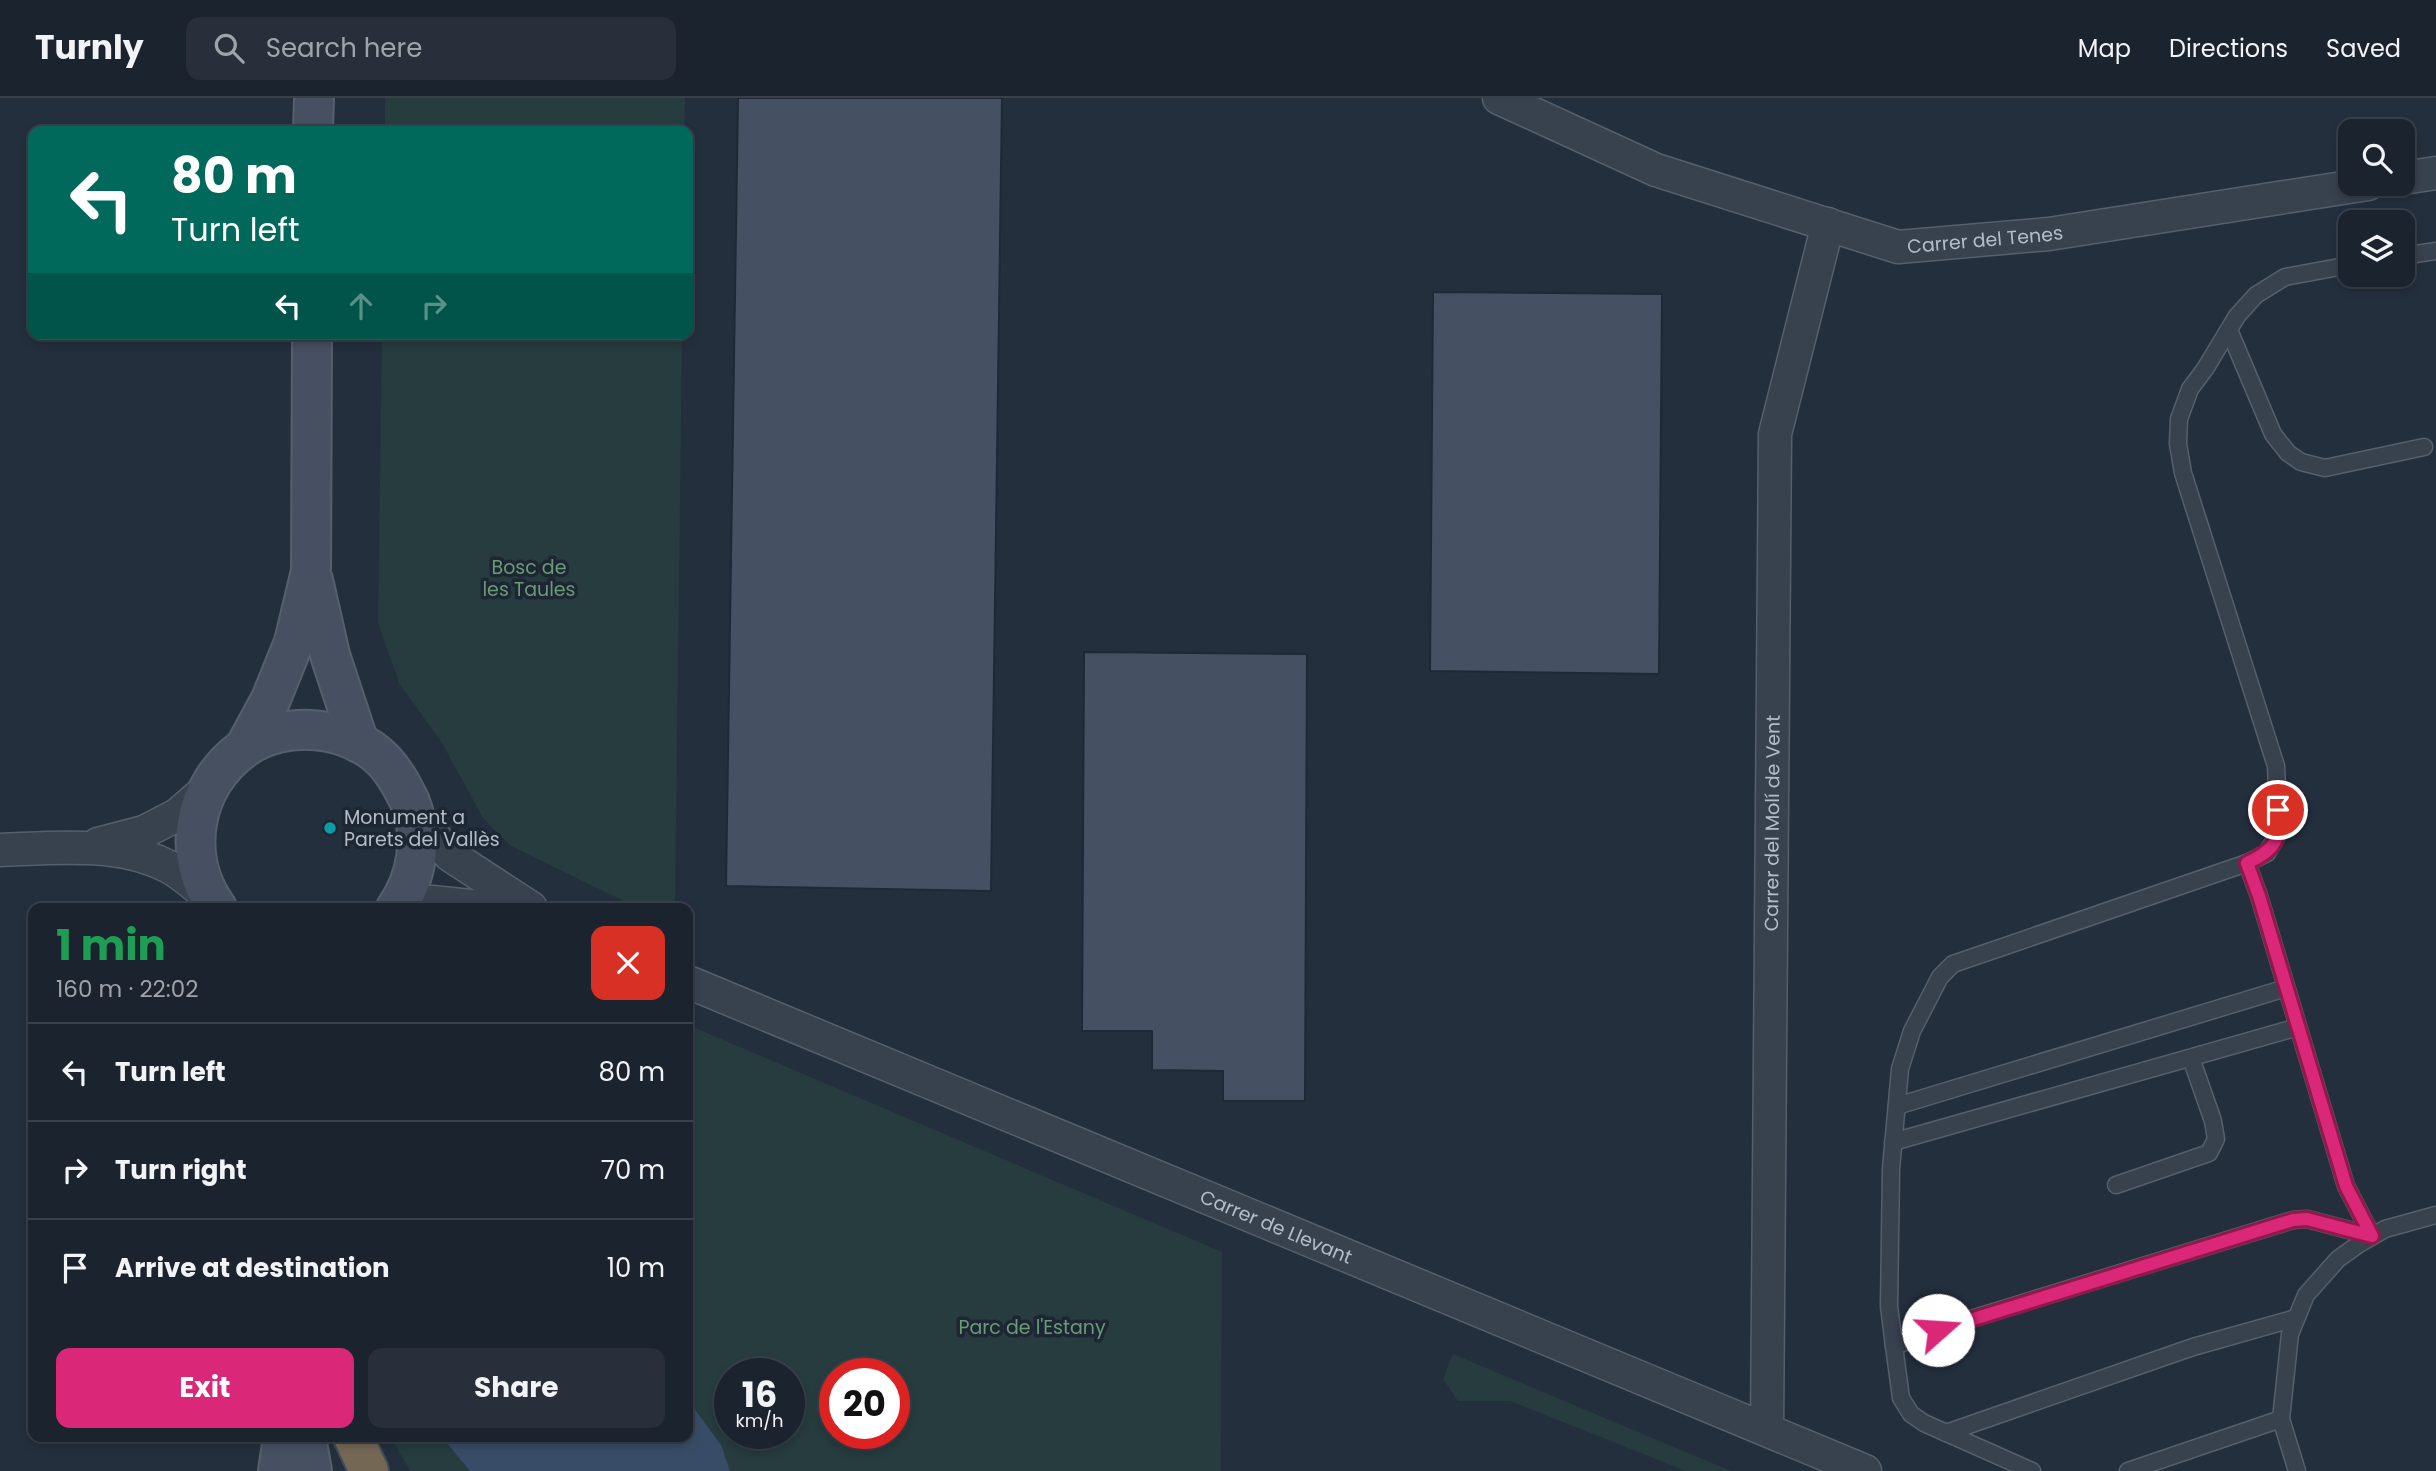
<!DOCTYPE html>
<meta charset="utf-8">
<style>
:root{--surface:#1b232e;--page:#282f3a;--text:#f1f3f6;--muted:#a0a4aa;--line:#39404a;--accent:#db2777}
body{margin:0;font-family:Poppins,sans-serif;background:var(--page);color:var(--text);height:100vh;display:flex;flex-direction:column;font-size:26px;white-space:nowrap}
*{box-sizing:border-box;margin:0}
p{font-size:23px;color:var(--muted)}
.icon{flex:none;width:38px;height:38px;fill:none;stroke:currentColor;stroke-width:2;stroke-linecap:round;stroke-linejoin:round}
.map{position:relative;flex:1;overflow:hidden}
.side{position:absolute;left:28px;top:805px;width:665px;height:539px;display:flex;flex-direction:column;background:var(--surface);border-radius:14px;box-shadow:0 4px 10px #0003,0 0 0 2px var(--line)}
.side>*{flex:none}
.top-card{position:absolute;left:28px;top:28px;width:665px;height:214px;border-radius:14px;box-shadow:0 4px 10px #0003,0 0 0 2px var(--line);background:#00695c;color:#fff;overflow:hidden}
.fabs{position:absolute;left:2338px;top:21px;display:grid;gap:14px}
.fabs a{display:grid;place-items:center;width:77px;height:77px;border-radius:14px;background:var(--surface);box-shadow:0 4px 10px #0003,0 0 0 2px var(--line);font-size:35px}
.speed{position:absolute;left:714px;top:1260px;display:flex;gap:14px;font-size:35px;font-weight:700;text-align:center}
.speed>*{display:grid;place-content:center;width:91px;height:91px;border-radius:50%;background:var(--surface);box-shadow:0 4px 10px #0003,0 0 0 2px var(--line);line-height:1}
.speed small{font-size:18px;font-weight:400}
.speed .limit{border:10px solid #d22;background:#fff;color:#111}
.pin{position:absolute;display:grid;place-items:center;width:60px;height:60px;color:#fff;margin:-30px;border:4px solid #fff;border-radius:50%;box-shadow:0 2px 7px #0007}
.me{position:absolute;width:77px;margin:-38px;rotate:71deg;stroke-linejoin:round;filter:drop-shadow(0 0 5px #0008)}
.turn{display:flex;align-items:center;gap:24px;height:147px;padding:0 28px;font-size:32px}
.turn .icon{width:91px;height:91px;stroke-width:2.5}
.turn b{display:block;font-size:49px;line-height:60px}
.lanes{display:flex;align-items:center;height:66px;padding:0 28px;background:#0003;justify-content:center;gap:35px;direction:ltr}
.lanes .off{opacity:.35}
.round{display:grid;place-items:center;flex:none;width:74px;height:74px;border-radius:14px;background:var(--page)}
.headline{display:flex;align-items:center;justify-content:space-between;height:119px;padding:0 28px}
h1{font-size:42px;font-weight:700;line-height:52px;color:#1e9e55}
.primary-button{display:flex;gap:14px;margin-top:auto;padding:14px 28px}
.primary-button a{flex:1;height:80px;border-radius:14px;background:var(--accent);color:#fff;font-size:28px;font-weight:700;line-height:80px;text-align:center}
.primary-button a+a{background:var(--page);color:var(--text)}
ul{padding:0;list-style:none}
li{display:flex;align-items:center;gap:21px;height:98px;padding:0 28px;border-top:2px solid var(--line)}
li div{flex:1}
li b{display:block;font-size:26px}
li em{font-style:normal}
header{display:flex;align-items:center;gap:42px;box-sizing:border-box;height:98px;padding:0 35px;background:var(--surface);border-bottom:2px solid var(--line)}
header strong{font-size:33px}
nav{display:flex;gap:38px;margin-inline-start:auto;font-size:24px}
.search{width:490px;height:63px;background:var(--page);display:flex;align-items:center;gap:18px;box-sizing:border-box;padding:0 24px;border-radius:14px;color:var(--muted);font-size:26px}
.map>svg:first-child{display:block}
.green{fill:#263c3f;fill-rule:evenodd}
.water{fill:#394c67}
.building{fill:#455162;stroke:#1f2835;stroke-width:2}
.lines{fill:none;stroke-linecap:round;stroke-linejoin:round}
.lane-casing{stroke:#565f6c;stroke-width:19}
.street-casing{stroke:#565f6c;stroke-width:35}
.secondary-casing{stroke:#565f6c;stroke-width:42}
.highway-casing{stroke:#434c59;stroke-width:42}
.lane{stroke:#38414e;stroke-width:16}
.street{stroke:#38414e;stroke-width:32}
.secondary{stroke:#465061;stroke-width:38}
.highway{stroke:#746855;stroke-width:38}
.route-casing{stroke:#8e194d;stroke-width:18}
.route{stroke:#db2777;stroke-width:12}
.culture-dot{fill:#0f9aa8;stroke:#1d2633;stroke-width:2.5}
.labels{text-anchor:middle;stroke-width:7;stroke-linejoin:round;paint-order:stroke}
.street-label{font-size:19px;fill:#b4bcc9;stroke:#1d2633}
.park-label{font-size:19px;fill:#6b9a76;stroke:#1d2633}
.poi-label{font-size:19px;fill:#b4bcc9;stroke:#1d2633;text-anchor:start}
</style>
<header>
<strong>Turnly</strong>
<div class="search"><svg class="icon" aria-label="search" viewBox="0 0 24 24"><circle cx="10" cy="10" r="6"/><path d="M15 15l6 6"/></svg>Search here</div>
<nav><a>Map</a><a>Directions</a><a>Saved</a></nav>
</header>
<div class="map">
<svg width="2436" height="1373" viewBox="0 0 2436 1373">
<rect width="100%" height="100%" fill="#242f3e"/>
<g class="green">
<path d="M 385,0 L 685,0 L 684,33 L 385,33 Z"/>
<path d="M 382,236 L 682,236 L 675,810 L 638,810 L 511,748 L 483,720 L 442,645 L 399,585 L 378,525 Z"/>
<path d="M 688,927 L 1222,1154 L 1221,1373 L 410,1373 L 391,1339 L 688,1339 ZM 730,1276 L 789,1276 L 789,1335 L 730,1335 ZM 835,1276 L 894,1276 L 894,1335 L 835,1335 Z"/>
<path d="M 1453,1256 L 1731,1373 L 1686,1373 L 1510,1303 L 1458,1303 L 1443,1281 Z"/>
</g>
<path class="water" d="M 688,1302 L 721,1347 L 730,1373 L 470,1373 L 442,1339 L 688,1339 Z"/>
<g class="building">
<path d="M 738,0 L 1002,0 L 991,793 L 726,788 Z"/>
<path d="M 1433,194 L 1662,196 L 1659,576 L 1430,573 Z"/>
<path d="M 1084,554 L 1307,556 L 1305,1003 L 1223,1003 L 1223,973 L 1152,972 L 1152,933 L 1082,933 Z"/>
</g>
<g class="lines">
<defs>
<g id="lane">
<path d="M 2403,158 L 2436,153"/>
<path d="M 2350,167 L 2285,179 L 2256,197 L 2237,218 L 2205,271 L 2190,291 L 2179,321 L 2178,346 L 2183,375 L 2276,668 L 2279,734 L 2267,755 L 2247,765 L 2259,798 L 2346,1088 L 2372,1138"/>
<path d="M 2229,232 L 2273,336 L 2288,355 L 2301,364 L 2325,370 L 2424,349"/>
<path d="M 1897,1008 L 2286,890"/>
<path d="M 1893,1044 L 2298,929"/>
<path d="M 2116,1087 L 2209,1055 L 2216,1041 L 2213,1023 L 2191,960"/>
<path d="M 1894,1248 L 1974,1220 L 2293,1122 L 2307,1121 L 2372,1138"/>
<path d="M 1946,1335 L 2193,1249 L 2296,1220"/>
<path d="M 2032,1373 L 1924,1325 L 1911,1316 L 1901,1300 L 1894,1248 L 1889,1208 L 1891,1071 L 1900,971 L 1912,933 L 1940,879 L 1953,866 L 2247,765"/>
<path d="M 2128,1373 L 2281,1321"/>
<path d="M 2297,1373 L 2281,1321 L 2290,1236 L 2306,1197 L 2338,1161 L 2359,1146 L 2385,1131 L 2436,1117"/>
</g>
<g id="street">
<path id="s1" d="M 1499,0 L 1656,72 L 1898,149 L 2049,136 L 2368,86"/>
<path d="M 2403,80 L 2436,75"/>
<path d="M 414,715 L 450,757 L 531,810"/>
<path d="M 98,746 L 144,734 L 177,717 L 206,692"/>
<path d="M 0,752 C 54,750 115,743 165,767 C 181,774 195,788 209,799"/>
<path d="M 398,808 L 432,804 L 490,810"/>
<path id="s2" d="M 688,884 L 1865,1373"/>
<path id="s3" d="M 1767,1331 L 1775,336 L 1828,126"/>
</g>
<g id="secondary">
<path d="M 313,33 L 314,0"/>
<path d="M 313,482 L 330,557 L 359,645"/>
<path d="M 245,649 L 271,601 L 294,544 L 311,473 L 312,236"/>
<path d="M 217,810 C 180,758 192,688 243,651 C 283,621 351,627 385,664 C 396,676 403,690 410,704 C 424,739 417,780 396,810"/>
<path d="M 306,1339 L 312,1373"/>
<path d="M 278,1373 L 283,1339"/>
</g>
<path id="highway" d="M 353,1339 L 369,1373"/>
</defs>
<use href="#lane" class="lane-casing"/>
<use href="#street" class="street-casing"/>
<use href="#secondary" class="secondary-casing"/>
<use href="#highway" class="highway-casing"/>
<use href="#lane" class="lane"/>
<use href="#street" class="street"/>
<use href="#secondary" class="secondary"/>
<use href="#highway" class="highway"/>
</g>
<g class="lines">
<defs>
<path id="route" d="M 1938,1232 L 2293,1122 L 2307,1121 L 2372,1138 L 2346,1088 L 2259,798 L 2247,765 C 2276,751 2280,743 2278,712"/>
</defs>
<use href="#route" class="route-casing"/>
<use href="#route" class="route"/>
</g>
<circle class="culture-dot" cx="330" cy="730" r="7"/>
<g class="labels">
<g class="street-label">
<text dy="7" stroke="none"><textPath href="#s1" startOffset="514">Carrer del Tenes</textPath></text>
<text dy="7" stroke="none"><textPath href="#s3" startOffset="606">Carrer del Molí de Vent</textPath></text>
<text dy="7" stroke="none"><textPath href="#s2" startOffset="637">Carrer de Llevant</textPath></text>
</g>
<g class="park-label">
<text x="529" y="476">Bosc de<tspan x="529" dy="22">les Taules</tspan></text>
<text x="1032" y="1236">Parc de l'Estany</text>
</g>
<g class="poi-label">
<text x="344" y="726">Monument a<tspan x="344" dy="22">Parets del Vallès</tspan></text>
</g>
</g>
</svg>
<div class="fabs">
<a><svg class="icon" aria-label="search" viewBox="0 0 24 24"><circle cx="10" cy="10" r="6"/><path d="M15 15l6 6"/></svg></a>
<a><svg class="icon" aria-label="layers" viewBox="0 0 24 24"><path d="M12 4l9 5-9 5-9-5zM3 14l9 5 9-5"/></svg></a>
</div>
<div class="speed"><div>16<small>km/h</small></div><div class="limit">20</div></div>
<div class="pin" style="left:2278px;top:712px;background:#d93025"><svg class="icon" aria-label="arrive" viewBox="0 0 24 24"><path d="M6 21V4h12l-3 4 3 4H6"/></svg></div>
<svg class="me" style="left:1938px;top:1232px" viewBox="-20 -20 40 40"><circle r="19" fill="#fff"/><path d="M0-13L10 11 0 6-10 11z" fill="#db2777"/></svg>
<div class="top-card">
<div class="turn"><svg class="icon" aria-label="left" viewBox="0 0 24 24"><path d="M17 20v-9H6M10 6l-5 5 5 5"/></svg><div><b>80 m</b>Turn left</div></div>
<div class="lanes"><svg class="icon" aria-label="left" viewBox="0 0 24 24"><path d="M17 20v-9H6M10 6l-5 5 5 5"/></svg><svg class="icon off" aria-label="ahead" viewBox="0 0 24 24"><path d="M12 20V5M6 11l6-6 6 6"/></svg><svg class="icon off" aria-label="right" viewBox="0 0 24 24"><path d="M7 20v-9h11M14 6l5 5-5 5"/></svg></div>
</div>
<section class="side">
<div class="headline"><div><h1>1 min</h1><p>160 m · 22:02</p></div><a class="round" style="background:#d93025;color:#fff"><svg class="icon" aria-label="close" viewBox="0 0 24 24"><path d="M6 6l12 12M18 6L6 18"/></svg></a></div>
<ul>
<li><svg class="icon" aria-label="left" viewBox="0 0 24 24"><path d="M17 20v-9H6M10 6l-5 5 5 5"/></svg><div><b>Turn left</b></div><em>80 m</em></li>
<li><svg class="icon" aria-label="right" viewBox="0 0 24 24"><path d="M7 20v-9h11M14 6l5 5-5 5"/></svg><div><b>Turn right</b></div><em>70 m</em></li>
<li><svg class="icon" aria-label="arrive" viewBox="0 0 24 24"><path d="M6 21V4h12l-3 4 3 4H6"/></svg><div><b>Arrive at destination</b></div><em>10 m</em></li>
</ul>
<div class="primary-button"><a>Exit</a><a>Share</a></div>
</section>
</div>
